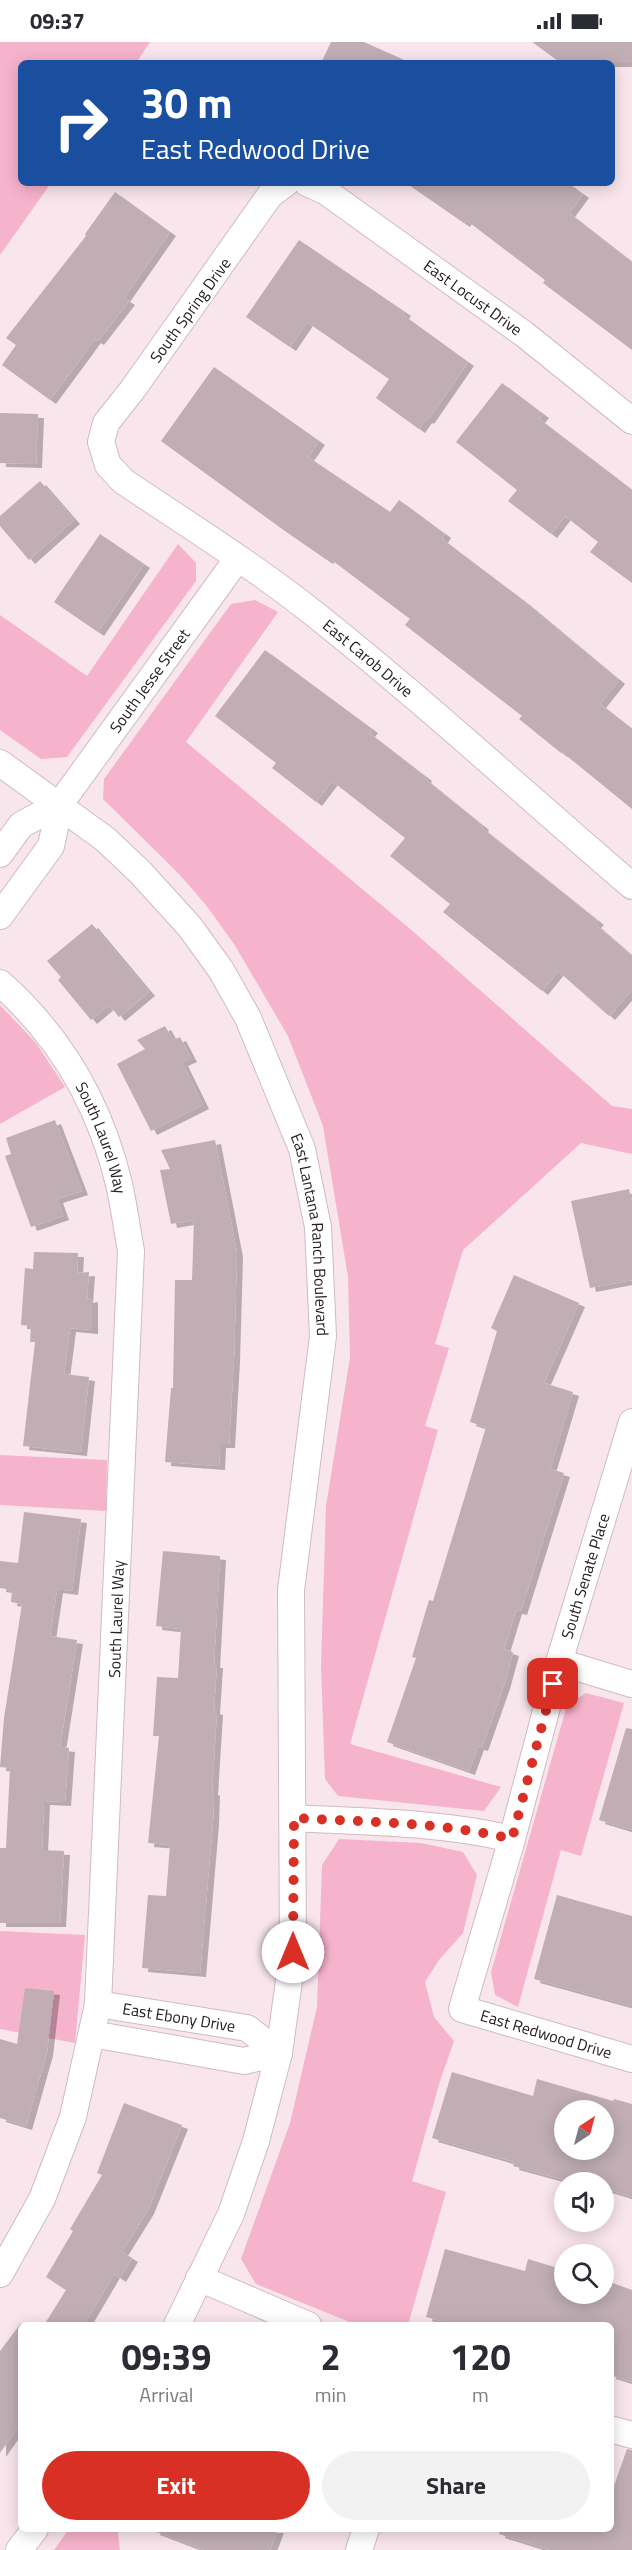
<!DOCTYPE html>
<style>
:root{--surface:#fff;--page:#f2f2f3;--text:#2b2b33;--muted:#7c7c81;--accent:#d93025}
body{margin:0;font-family:"Titillium Web",sans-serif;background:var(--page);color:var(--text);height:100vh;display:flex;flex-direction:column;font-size:22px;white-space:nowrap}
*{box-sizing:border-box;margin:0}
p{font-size:20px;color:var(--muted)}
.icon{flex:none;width:33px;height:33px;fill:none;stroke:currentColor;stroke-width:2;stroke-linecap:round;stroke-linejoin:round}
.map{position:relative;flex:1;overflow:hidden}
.panel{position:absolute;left:18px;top:2280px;width:596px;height:210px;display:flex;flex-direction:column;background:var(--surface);border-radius:9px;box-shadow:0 3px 15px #0003}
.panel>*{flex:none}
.guide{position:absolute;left:18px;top:18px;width:597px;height:126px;border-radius:9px;box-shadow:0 3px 15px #0003;background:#1a4fa0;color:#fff;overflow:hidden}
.needle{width:39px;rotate:36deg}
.tools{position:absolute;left:554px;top:2058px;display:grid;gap:12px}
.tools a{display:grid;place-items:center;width:60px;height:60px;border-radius:50%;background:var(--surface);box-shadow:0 3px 15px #0003;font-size:30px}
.pin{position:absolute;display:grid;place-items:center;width:51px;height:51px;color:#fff;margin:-26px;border-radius:12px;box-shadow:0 3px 9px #0006}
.me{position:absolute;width:66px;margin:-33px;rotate:0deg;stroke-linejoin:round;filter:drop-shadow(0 0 4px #0008)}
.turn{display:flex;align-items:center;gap:21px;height:126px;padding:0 24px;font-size:27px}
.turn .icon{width:78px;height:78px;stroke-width:2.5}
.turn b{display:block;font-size:42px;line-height:51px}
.eta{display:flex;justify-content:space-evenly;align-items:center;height:102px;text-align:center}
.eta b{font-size:36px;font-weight:700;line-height:42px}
.button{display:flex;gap:12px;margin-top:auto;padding:12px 24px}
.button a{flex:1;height:69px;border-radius:36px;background:var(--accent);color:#fff;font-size:24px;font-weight:700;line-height:69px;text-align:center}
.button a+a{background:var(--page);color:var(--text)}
.status{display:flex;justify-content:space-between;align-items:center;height:42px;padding:0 30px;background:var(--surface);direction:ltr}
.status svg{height:16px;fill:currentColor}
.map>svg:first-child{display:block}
.green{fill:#f6b3cc}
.building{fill:#c0aeb4;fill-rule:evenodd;filter:url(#shadow)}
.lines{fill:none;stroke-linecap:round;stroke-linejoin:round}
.street-casing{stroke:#cebcc2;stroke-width:28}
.street{stroke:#fff;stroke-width:26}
.route{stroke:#d93025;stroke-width:10;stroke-dasharray:0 18}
.labels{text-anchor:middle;stroke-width:5;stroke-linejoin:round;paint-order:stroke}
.street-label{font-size:16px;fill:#272023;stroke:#fff}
</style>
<div class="status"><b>09:37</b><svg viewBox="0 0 49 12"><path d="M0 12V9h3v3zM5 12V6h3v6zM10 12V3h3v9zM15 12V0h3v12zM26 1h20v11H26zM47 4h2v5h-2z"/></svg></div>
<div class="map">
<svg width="632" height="2508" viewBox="0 0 632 2508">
<defs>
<filter id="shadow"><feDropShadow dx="6" dy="4" stdDeviation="0" flood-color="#0004"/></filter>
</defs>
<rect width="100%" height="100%" fill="#f9e6ec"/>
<g class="green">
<path d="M 0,0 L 150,0 L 136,21 L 21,21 L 21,141 L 51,141 L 0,213 Z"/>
<path d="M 178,502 L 196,521 L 196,539 L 67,715 L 41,717 L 0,688 L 0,573 L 87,634 Z"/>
<path d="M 255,558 L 278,570 L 186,700 L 409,886 L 612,1064 L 632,1067 L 632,1112 L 581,1101 L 463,1208 L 435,1302 L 449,1306 L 425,1384 L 438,1388 L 350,1702 L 501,1745 L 484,1769 L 338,1754 L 325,1737 L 321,1624 L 326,1464 L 350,1315 L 348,1235 L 323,1084 L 288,994 L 234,902 L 206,863 L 178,831 L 103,757 L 104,737 L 231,562 Z"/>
<path d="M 0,963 L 36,1001 L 65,1045 L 0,1082 Z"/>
<path d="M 0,1413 L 107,1418 L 106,1469 L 0,1463 Z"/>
<path d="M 586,1651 L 624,1661 L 581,1814 L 561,1808 L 518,1965 L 495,1953 L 491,1930 L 567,1663 Z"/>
<path d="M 339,1797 L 421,1801 L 463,1810 L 477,1833 L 463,1891 L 439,1918 L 425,1940 L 434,1975 L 454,1999 L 440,2039 L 412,2139 L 446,2150 L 408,2283 L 357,2283 L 256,2242 L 241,2217 L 290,2081 L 317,1965 L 322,1823 Z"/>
<path d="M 0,1889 L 85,1893 L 75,2001 L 0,1987 Z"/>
<path d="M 69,2487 L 121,2487 L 118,2491 L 120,2508 L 54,2508 Z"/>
</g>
<g class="building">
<path d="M 331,0 L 364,0 L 411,21 L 321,21 Z"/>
<path d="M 532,0 L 632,0 L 632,21 L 561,21 Z"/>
<path d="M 406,141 L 568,141 L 583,152 L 569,171 L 632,220 L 632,308 L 543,241 L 545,238 L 466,178 L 464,181 Z"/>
<path d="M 115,150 L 170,190 L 124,256 L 129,259 L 98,299 L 95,297 L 50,358 L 2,323 L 16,303 L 6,296 L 86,194 L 85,192 Z"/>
<path d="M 299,198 L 405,270 L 403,273 L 468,320 L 428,378 L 426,377 L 419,387 L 376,356 L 389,337 L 307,280 L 290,305 L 246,275 Z"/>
<path d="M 214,325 L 319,399 L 308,415 L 390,470 L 399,458 L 445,492 L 442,497 L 524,559 L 619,638 L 600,662 L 632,687 L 632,767 L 562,710 L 561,711 L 519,677 L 522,674 L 405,583 L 410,577 L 329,516 L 327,518 L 285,489 L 161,399 Z"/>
<path d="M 502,341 L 543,372 L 539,377 L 632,448 L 632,541 L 590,510 L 598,500 L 565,474 L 551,492 L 508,459 L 517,448 L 456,400 Z"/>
<path d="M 0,371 L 38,372 L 36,422 L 0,421 Z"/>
<path d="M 40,439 L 74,478 L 29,518 L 0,484 L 0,474 Z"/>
<path d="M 100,492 L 144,522 L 98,590 L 54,560 Z"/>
<path d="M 265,608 L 372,687 L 369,691 L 426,735 L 425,737 L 483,784 L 482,786 L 598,879 L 595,882 L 632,914 L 632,948 L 609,974 L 558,929 L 542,949 L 443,870 L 450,862 L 390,814 L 405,796 L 332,739 L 316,760 L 272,726 L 276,721 L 215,674 Z"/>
<path d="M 92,882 L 149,950 L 119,975 L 109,963 L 91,978 L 58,938 L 61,935 L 47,919 Z"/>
<path d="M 165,984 L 173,998 L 180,995 L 191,1016 L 182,1020 L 203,1063 L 151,1089 L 117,1022 L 145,1007 L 137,998 Z"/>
<path d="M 55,1078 L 82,1149 L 57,1157 L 63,1174 L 31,1185 L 5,1114 L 11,1112 L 6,1096 Z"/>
<path d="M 215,1098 L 237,1211 L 234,1316 L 229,1402 L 220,1402 L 219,1424 L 165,1420 L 171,1346 L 173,1346 L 175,1238 L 192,1238 L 194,1178 L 171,1182 L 160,1128 L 170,1127 L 161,1108 Z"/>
<path d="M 629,1147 L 632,1160 L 632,1238 L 590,1246 L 571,1159 Z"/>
<path d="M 34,1210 L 78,1211 L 77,1231 L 89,1230 L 87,1257 L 92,1256 L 92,1288 L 70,1286 L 64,1332 L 89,1335 L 81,1410 L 23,1404 L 35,1300 L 30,1300 L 31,1284 L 21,1283 L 25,1226 L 33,1227 Z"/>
<path d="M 514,1233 L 579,1261 L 544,1341 L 573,1350 L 550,1427 L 564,1431 L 521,1569 L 516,1568 L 504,1607 L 513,1610 L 504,1643 L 482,1705 L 478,1704 L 469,1729 L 387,1700 L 416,1616 L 412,1615 L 429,1558 L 433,1559 L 486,1385 L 470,1380 L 497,1289 L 491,1286 Z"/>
<path d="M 24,1470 L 81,1477 L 72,1549 L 57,1547 L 50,1594 L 77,1598 L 60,1705 L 69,1706 L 65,1760 L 44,1759 L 42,1808 L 64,1809 L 60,1881 L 0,1881 L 0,1806 L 6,1806 L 10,1726 L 0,1725 L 4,1676 L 22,1562 L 11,1560 L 12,1548 L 0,1546 L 0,1519 L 18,1521 Z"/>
<path d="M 163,1509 L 220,1514 L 214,1622 L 217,1622 L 214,1668 L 217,1669 L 212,1749 L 214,1750 L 213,1779 L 200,1931 L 142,1926 L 148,1853 L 166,1854 L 170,1803 L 148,1801 L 159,1694 L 153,1694 L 157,1635 L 178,1636 L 181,1587 L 156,1584 Z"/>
<path d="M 626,1686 L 632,1687 L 632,1788 L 599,1778 Z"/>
<path d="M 557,1853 L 632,1874 L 632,1964 L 534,1937 Z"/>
<path d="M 25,1946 L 54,1949 L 47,2010 L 26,2084 L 0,2076 L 0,1997 L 17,2002 Z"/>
<path d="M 452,2030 L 533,2054 L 537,2037 L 613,2059 L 614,2057 L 632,2062 L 632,2155 L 603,2146 L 603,2140 L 582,2140 L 573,2138 L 572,2140 L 513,2124 L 514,2120 L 432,2096 ZM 564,2068 L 603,2068 L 603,2108 L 564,2108 Z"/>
<path d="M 124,2061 L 182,2083 L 148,2168 L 122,2210 L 132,2216 L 120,2236 L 114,2232 L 84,2283 L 44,2283 L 66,2248 L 46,2235 L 73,2189 L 70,2187 L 102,2133 L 97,2131 Z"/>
<path d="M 445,2207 L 525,2229 L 528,2217 L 564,2228 L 564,2252 L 603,2252 L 607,2239 L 632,2248 L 632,2340 L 610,2333 L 610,2283 L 455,2283 L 426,2275 Z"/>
<path d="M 21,2281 L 21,2381 L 0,2411 L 0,2309 Z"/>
<path d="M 627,2407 L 632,2408 L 632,2508 L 550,2508 L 499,2492 L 500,2487 L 610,2487 L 610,2455 Z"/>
<path d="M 154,2487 L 278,2487 L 270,2508 L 204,2508 L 154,2489 Z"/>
</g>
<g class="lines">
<defs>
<g id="street">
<path id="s1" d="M 286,141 L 270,153 L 133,347 L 106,381 L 101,400 L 108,423 L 123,439 C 188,483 256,525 317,574 C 425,660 527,754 632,844"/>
<path id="s2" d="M 307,141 L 325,149 L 524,292 L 632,379"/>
<path id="s3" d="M 0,721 L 105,797 L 140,830 L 190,885 L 221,928 L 248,976 L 302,1107 L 318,1185 L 323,1294 L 291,1548 L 293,1910 L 279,2011 L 256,2099 L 231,2172 L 177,2283"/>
<path d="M 0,812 L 21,783 L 60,762"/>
<path id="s4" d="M 0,874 L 51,804 L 60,762 L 238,516"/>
<path id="s5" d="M 0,941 C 60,994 100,1063 119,1142 C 124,1164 127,1187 131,1209 L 98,1962 L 73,2075 L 42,2157 L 0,2232"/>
<path id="s6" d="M 632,1380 L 559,1620 L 512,1797 L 462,1967 L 632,2017"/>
<path d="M 559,1620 L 632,1642"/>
<path d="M 294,1776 C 366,1780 441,1780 512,1797"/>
<path id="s7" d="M 98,1962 L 247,1986 L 279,2011"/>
<path d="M 92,1992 L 244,2019 L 279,2011"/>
<path d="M 199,2236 L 308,2283"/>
<path d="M 610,2387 L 632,2393"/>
<path d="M 19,2508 L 35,2487"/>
<path d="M 359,2508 L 366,2487"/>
</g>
</defs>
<use href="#street" class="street-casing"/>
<use href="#street" class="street"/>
</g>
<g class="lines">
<path class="route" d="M 293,1910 L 294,1776 C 366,1780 441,1780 512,1797 L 553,1642"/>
</g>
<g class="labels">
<g class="street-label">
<text dy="6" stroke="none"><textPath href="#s2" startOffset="202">East Locust Drive</textPath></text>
<text transform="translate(190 268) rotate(-54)" y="6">South Spring Drive</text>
<text dy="6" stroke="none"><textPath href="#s1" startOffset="669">East Carob Drive</textPath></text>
<text dy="6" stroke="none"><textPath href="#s4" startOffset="282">South Jesse Street</textPath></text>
<text dy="6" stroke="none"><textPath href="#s5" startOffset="188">South Laurel Way</textPath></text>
<text dy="6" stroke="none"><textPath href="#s3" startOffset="588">East Lantana Ranch Boulevard</textPath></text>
<text transform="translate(585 1534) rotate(-73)" y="6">South Senate Place</text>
<text transform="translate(116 1577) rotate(-88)" y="6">South Laurel Way</text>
<text dy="6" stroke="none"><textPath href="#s7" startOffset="82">East Ebony Drive</textPath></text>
<text dy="6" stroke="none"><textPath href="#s6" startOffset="699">East Redwood Drive</textPath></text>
</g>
</g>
</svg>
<div class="tools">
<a><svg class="needle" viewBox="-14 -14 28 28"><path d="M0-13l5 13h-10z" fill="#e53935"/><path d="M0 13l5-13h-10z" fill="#7c7c81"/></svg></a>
<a><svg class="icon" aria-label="sound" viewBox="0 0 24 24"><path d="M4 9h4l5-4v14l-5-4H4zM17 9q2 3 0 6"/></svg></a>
<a><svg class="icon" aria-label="search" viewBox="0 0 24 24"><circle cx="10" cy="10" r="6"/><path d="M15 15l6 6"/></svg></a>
</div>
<div class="pin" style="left:553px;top:1642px;background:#d93025"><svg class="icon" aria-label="arrive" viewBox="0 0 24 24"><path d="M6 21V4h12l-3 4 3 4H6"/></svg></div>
<svg class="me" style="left:293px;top:1910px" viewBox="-20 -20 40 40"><circle r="19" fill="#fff"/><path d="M0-13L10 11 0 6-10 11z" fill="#d93025"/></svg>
<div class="guide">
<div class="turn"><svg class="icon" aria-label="right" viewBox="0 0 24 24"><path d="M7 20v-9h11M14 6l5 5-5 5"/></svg><div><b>30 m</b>East Redwood Drive</div></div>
</div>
<section class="panel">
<div class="eta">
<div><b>09:39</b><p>Arrival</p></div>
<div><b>2</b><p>min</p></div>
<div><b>120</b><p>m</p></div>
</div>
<div class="button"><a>Exit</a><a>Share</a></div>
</section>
</div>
